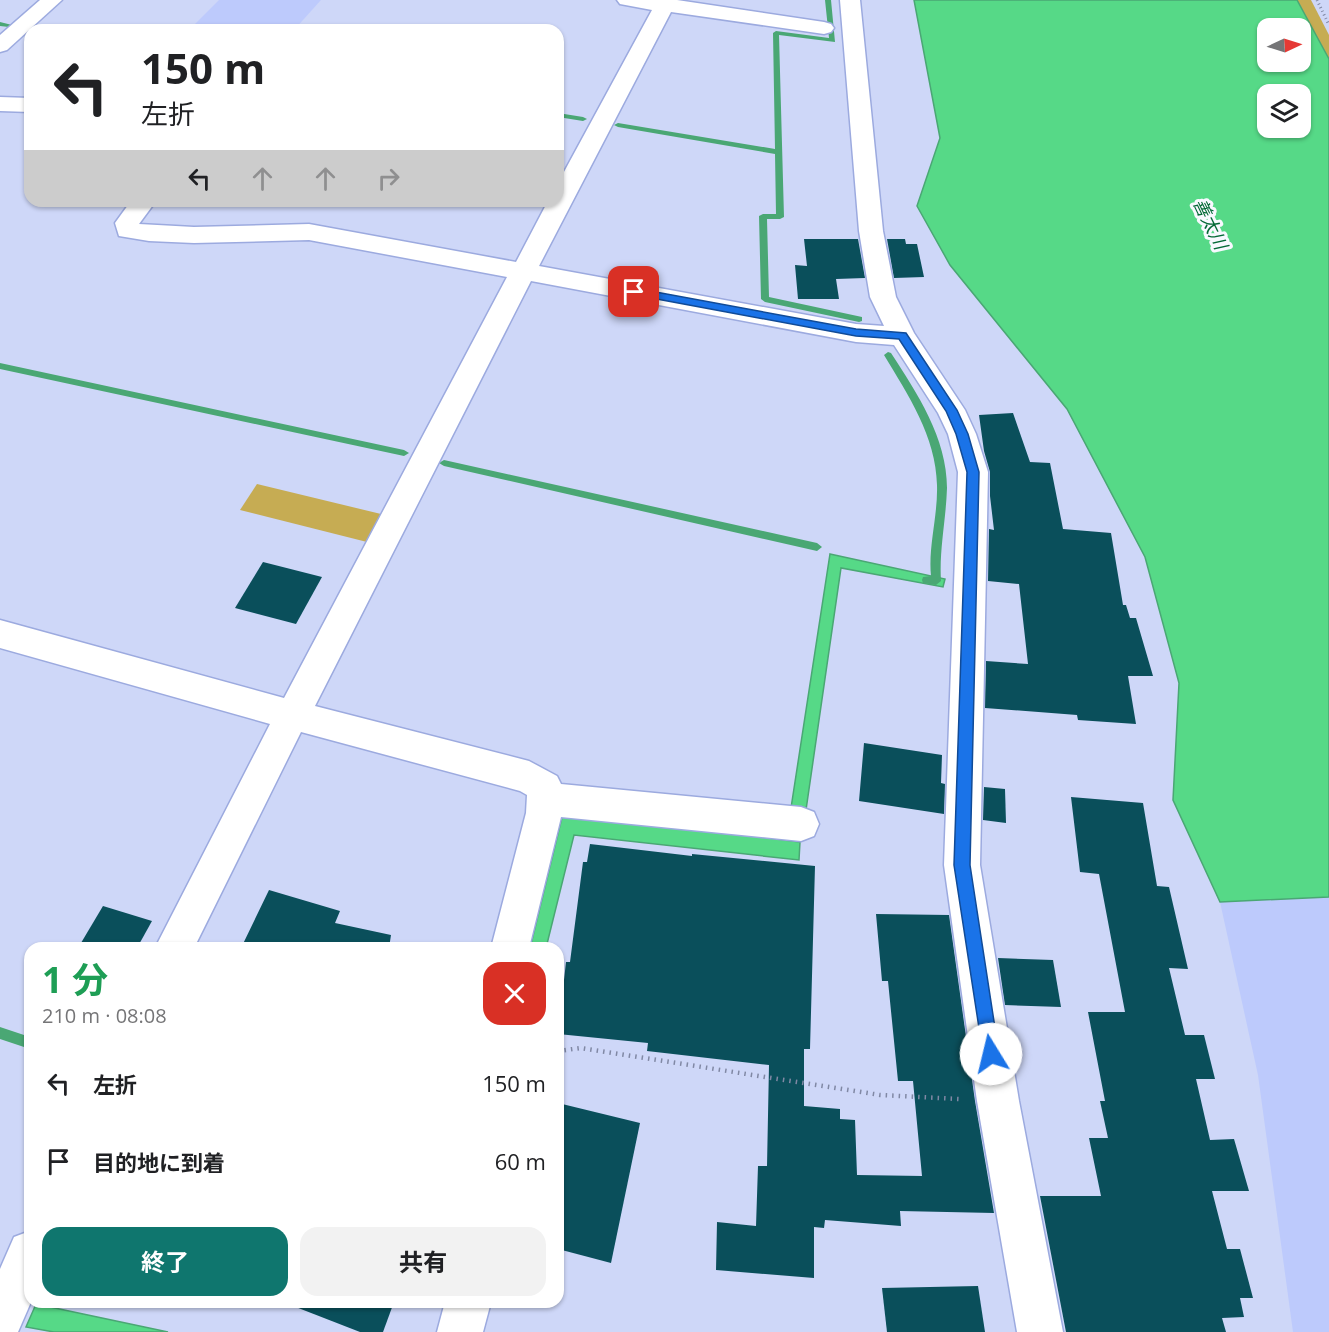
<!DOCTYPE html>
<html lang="ja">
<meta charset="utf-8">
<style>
:root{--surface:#fff;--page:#f2f2f2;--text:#202124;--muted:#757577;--accent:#0f766e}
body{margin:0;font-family:"Open Sans","Noto Sans JP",sans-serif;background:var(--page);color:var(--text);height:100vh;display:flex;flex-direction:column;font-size:22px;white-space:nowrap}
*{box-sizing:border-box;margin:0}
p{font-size:20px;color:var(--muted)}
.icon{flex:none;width:33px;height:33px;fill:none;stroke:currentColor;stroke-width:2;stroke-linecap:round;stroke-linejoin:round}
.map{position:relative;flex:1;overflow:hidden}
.details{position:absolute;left:24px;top:942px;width:540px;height:366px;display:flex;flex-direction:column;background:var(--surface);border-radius:18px;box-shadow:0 2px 4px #0004}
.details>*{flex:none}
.hud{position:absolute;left:24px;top:24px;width:540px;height:183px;border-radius:18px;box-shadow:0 2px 4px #0004;background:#fff;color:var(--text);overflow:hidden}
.needle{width:39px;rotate:86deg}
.fabs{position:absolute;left:1257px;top:18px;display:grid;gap:12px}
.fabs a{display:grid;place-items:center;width:54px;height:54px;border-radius:12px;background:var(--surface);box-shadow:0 2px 4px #0004;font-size:30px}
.pin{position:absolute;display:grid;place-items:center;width:51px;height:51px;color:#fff;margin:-26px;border-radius:12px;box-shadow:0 3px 9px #0006}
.me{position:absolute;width:66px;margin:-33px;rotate:351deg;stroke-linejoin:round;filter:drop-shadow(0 0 4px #0008)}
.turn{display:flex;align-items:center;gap:21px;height:126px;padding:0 18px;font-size:27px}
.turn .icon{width:78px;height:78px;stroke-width:2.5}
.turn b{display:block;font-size:42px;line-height:51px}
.lanes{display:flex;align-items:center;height:57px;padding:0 18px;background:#0003;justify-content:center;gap:30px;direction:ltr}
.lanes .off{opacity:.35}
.round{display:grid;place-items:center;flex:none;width:63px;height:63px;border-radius:18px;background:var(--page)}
.summary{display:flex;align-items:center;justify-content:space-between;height:102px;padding:0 18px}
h1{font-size:36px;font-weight:700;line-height:45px;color:#1e9e55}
.primary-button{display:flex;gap:12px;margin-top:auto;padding:12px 18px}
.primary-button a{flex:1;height:69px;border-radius:18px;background:var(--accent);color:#fff;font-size:24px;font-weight:700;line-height:69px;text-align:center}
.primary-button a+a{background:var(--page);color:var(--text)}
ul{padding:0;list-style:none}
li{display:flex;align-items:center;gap:18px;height:78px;padding:0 18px}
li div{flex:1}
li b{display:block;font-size:22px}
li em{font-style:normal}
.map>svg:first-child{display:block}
.built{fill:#bdcafc}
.green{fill:#c6ac53}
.water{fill:#56d987;stroke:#4aa774;stroke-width:1.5;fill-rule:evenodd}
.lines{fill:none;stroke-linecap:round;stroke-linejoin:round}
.stream{fill:#4aa774;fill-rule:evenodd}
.building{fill:#0a4f5b}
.minor-casing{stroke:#9caadf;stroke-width:3}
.path-far1{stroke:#8088a4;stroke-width:3;stroke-dasharray:1 3;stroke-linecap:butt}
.path{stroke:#8088a4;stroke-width:4.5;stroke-dasharray:1.5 5;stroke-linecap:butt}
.minor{fill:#fff;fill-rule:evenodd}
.route{fill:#1a73e8;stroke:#114b97;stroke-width:1.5}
.labels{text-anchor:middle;stroke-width:6;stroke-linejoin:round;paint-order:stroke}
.far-water-label{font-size:18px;font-style:italic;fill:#036936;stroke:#f8f9ff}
</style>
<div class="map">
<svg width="1329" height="1332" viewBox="0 0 1329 1332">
<rect width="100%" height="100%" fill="#ced7f8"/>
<g class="built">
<path d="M 219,0 L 321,0 L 294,30 L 189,30 Z"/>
<path d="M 1329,897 L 1329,1332 L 1293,1332 L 1258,1075 L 1220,902 Z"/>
</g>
<g class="green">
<path d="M 1297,0 L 1311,0 L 1329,35 L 1329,59 Z"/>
<path d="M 257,484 L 381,514 L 367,542 L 240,510 Z"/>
</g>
<g class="water">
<path d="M 914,0 L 1297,0 L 1329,59 L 1329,897 L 1220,902 L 1173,800 L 1179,683 L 1145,557 L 1067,409 L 950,265 L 917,206 L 940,138 ZM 1300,28 L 1300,62 L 1268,62 L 1268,28 ZM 1300,94 L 1300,128 L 1268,128 L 1268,94 Z"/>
<path d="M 830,554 L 945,579 L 943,587 L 841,568 L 806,810 L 791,808 Z"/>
<path d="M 563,813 L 800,842 L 799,860 L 574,835 L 546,948 L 530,948 Z"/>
<path d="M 36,1304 L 168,1332 L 54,1332 L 26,1327 Z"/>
</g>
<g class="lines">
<g class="stream">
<path d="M 825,0 L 831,0 L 835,42 L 779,35 L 784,217 L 780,219 L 767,219 L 769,297 L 862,317 L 862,321 L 859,322 L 765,302 L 761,299 L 759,216 L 763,214 L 776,214 L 775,154 L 618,127 L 614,125 L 618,123 L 775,149 L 773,33 L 776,31 L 829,38 Z"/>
<path d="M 0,22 L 12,25 L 9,27 L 0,26 Z"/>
<path d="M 558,113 L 583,117 L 587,119 L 583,121 L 558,117 Z"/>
<path d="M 888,352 L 891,353 C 917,393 947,438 947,488 C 946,520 939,550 941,581 L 936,585 L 923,583 L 922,580 L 923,577 L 931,576 C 928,546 938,516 937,485 C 936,436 908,395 884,355 Z"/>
<path d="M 0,363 L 404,450 L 409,453 L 404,456 L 0,369 Z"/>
<path d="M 444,460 L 817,543 L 822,547 L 817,551 L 444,466 L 439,463 Z"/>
<path d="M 0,1027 L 30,1037 L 30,1049 L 0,1039 Z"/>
</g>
</g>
<g class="building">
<path d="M 804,239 L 858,239 L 865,278 L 836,279 L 839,299 L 798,299 L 795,265 L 807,266 Z"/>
<path d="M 887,239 L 905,239 L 906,244 L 917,244 L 924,277 L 894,278 Z"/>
<path d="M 1013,413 L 1030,462 L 1050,463 L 1063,529 L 1111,533 L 1123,605 L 1126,605 L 1130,618 L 1136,618 L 1153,676 L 1128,676 L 1136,724 L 1078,720 L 1077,715 L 985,708 L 986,661 L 1028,664 L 1019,584 L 988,581 L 989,529 L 994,530 L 990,496 L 990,472 L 984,451 L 979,415 Z"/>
<path d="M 263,562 L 322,577 L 296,624 L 235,608 Z"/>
<path d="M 864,743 L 942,755 L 941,783 L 945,784 L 944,814 L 859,801 Z"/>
<path d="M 984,787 L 1005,789 L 1006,823 L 983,820 Z"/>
<path d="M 1071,797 L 1143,803 L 1157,886 L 1169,887 L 1188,969 L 1169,968 L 1185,1035 L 1204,1035 L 1215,1079 L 1196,1079 L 1210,1140 L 1234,1139 L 1249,1191 L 1212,1191 L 1227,1249 L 1240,1249 L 1253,1298 L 1240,1298 L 1244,1317 L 1222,1318 L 1226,1332 L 1066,1332 L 1040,1196 L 1101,1196 L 1089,1138 L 1108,1138 L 1100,1101 L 1105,1101 L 1088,1012 L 1125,1012 L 1099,874 L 1080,872 Z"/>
<path d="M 590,844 L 692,856 L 692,854 L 815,866 L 810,1049 L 804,1049 L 804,1106 L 840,1109 L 840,1119 L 855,1120 L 857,1175 L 922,1176 L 913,1081 L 898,1081 L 888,981 L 882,981 L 876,914 L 949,915 L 975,1101 L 994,1213 L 900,1211 L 901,1226 L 825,1220 L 824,1228 L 814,1227 L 814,1278 L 716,1270 L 717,1222 L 756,1226 L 758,1166 L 767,1166 L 769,1065 L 647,1051 L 648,1043 L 558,1034 L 566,962 L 570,962 L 583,862 L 587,862 Z"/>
<path d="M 269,890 L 340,911 L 335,923 L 391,935 L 389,948 L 241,948 Z"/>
<path d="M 103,906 L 152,921 L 137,948 L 78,948 Z"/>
<path d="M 998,958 L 1053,960 L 1061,1007 L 1005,1005 Z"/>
<path d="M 558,1103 L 640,1123 L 611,1263 L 558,1249 Z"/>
<path d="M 978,1286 L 985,1332 L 887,1332 L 882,1288 Z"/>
<path d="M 288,1302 L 394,1302 L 383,1332 L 360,1332 L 288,1304 Z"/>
</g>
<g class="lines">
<defs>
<g id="minor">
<path d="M 40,0 L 62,0 L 7,50 L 0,52 L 0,35 Z"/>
<path d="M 617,0 L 677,0 L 824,22 L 831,24 L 834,28 L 831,32 L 824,34 L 671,12 L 539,266 L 856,324 L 884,326 L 870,297 L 859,231 L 840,0 L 860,0 L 883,231 L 896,297 L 914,333 L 965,410 L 976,434 L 988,472 L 980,865 L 1019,1101 L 1063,1332 L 1017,1332 L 977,1101 L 944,865 L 958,472 L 948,434 L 938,413 L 894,345 L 856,342 L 531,281 L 315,706 L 529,761 L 557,776 L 561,784 L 801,807 L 814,812 L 819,824 L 814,836 L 801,841 L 561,817 L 529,948 L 491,948 L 526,813 L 527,795 L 520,791 L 301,732 L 194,948 L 155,948 L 270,724 L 0,648 L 0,620 L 284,698 L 507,277 L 309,240 L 194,243 L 149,241 L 119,236 L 115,223 L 131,201 L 156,201 L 139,224 L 194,227 L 309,224 L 516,262 L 548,201 L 558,201 L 558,183 L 652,10 L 620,4 Z"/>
<path d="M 0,97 L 30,98 L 30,112 L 0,111 Z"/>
<path d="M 30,1231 L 31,1302 L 18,1332 L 0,1332 L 0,1269 L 14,1237 Z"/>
<path d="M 445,1302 L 491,1302 L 483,1332 L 437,1332 Z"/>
</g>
</defs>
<use href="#minor" class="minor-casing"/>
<path class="path-far1" d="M 1317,0 L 1329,25"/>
<path class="path" d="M 558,1051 L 581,1048 L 880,1095 L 959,1099"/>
<use href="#minor" class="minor"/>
</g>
<path class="route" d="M 634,288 L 856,329 L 906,333 L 957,410 L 968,434 L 979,472 L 970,865 L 999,1054 L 997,1060 L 991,1062 L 985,1060 L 983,1054 L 954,865 L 967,472 L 956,434 L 946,411 L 899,339 L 856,336 L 630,294 L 628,292 Z"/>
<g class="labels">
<g class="far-water-label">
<text transform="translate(1210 224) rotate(64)" y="6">善太川</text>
</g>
</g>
</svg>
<div class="fabs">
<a><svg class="needle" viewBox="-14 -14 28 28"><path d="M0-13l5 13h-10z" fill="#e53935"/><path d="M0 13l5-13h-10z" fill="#757577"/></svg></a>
<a><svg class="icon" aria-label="layers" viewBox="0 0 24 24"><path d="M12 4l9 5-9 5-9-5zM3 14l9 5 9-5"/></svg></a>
</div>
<div class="pin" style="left:634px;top:292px;background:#d93025"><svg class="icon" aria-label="arrive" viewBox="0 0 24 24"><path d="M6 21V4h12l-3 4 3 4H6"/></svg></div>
<svg class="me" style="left:991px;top:1054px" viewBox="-20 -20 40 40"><circle r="19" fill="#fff"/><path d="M0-13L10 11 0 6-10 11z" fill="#1a73e8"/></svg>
<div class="hud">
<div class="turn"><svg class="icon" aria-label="left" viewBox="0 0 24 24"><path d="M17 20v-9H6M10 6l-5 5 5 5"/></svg><div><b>150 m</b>左折</div></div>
<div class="lanes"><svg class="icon" aria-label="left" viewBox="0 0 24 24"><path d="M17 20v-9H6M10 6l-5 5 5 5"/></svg><svg class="icon off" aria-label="ahead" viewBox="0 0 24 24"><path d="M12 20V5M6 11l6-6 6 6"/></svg><svg class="icon off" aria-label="ahead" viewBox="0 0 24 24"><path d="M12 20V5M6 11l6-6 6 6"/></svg><svg class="icon off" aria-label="right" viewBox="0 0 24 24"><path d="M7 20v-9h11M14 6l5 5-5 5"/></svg></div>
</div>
<section class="details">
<div class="summary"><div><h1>1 分</h1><p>210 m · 08:08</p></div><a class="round" style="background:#d93025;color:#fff"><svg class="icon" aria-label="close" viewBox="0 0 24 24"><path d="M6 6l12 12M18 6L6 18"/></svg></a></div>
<ul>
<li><svg class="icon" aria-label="left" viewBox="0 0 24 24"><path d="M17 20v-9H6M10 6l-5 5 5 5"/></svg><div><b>左折</b></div><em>150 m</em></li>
<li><svg class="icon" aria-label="arrive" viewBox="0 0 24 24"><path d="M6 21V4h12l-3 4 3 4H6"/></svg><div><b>目的地に到着</b></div><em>60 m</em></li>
</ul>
<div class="primary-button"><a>終了</a><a>共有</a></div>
</section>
</div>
